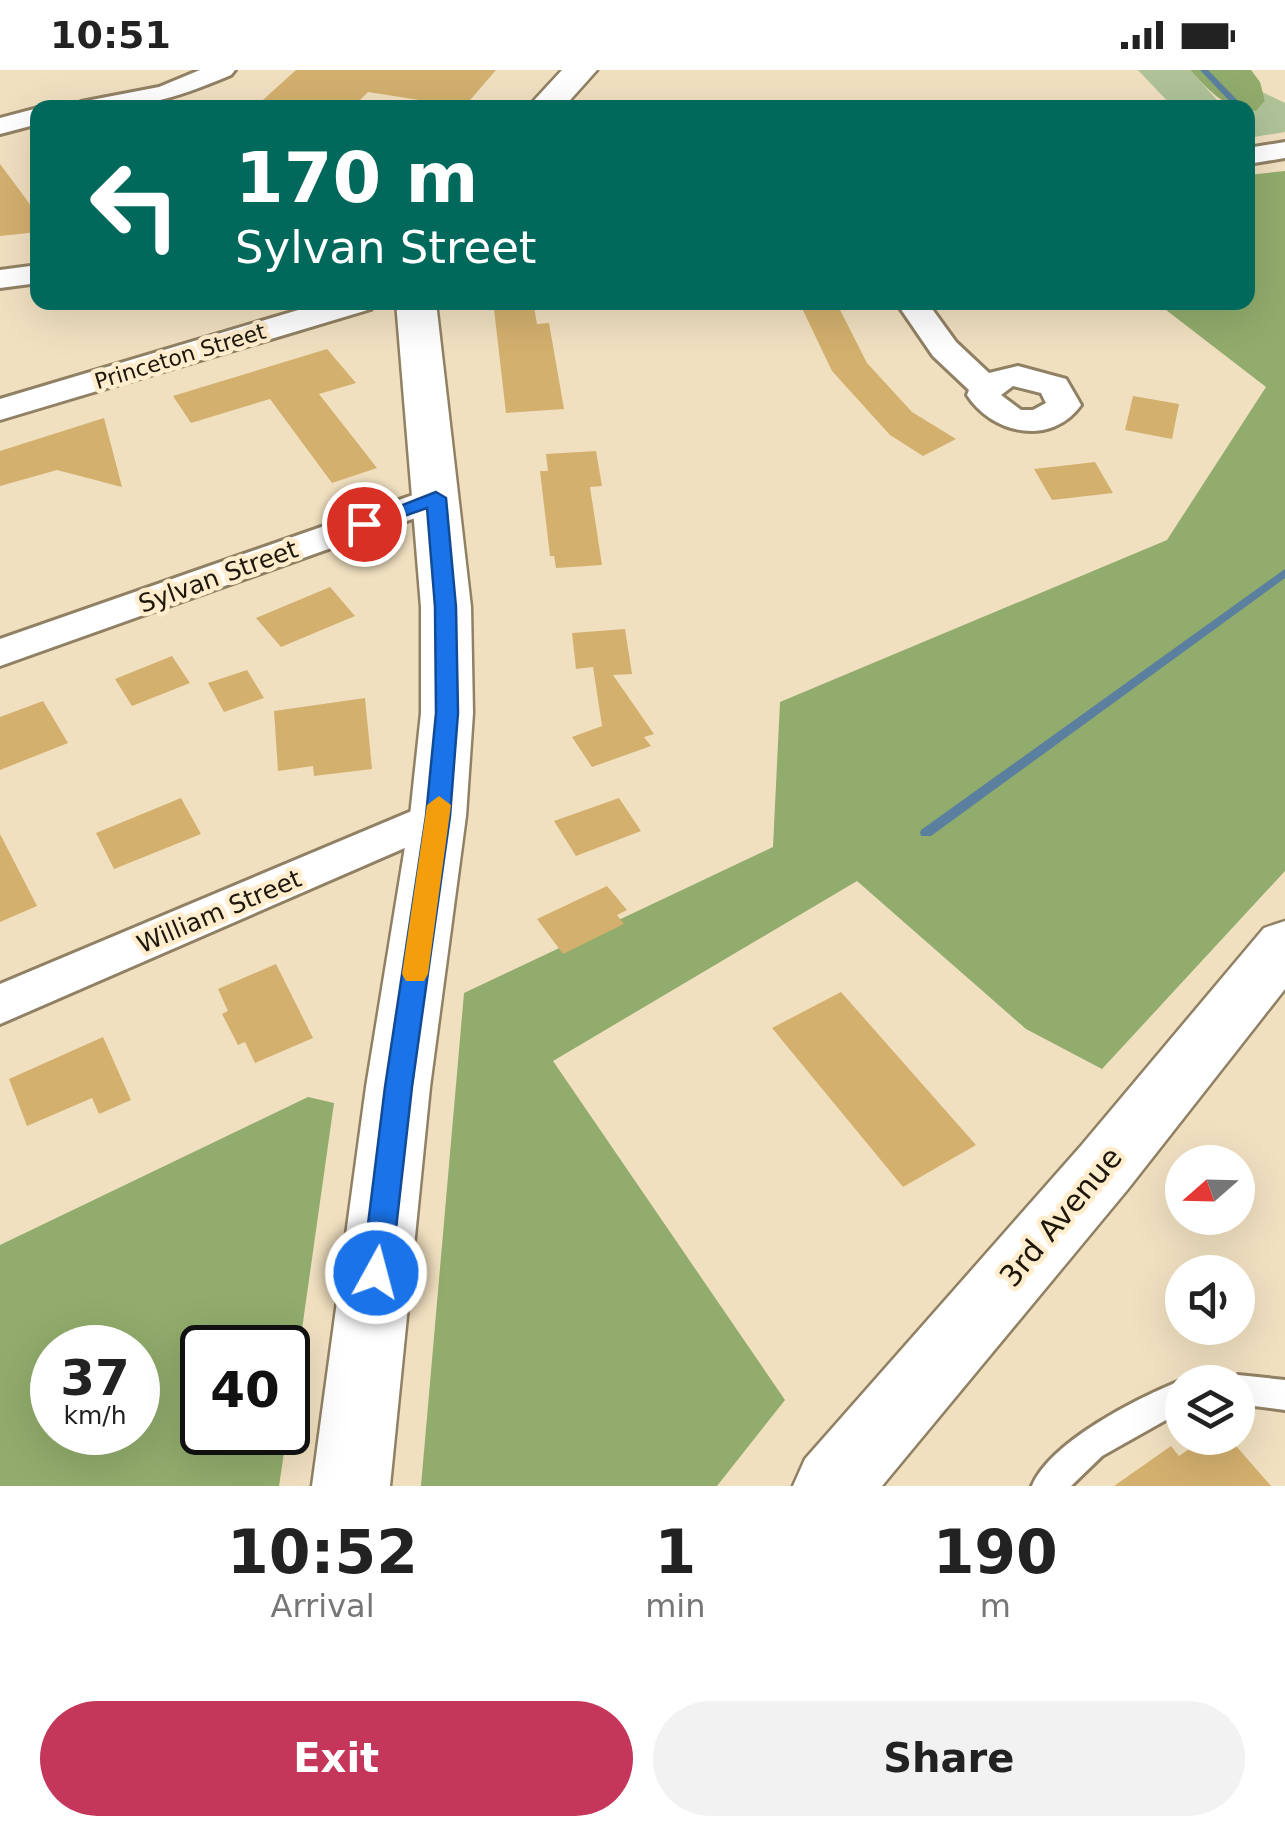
<!DOCTYPE html>
<style>
:root{--surface:#fff;--page:#f2f2f2;--text:#222;--muted:#767676;--accent:#c5365b}
body{margin:0;font-family:"DejaVu Sans",sans-serif;background:var(--page);color:var(--text);height:100vh;display:flex;flex-direction:column;font-size:38px;white-space:nowrap}
*{box-sizing:border-box;margin:0}
p{font-size:32px;color:var(--muted)}
.icon{flex:none;width:55px;height:55px;fill:none;stroke:currentColor;stroke-width:2;stroke-linecap:round;stroke-linejoin:round}
.map{position:relative;height:1416px;overflow:hidden}
.side{display:flex;flex-direction:column;background:var(--surface);flex:1}
.side>*{flex:none}
.top-card{position:absolute;left:30px;top:30px;width:1225px;height:210px;border-radius:20px;box-shadow:0 10px 40px #0002;background:#00695c;color:#fff;overflow:hidden}
.needle{width:65px;rotate:250deg}
.controls{position:absolute;left:1165px;top:1075px;display:grid;gap:20px}
.controls a{display:grid;place-items:center;width:90px;height:90px;border-radius:50%;background:var(--surface);box-shadow:0 10px 40px #0002;font-size:50px}
.speed{position:absolute;left:30px;top:1255px;display:flex;gap:20px;font-size:50px;font-weight:700;text-align:center}
.speed>*{display:grid;place-content:center;width:130px;height:130px;border-radius:50%;background:var(--surface);box-shadow:0 10px 40px #0002;line-height:1}
.speed small{font-size:25px;font-weight:400}
.speed .limit{border:5px solid #111;border-radius:15px;background:#fff;color:#111}
.pin{position:absolute;display:grid;place-items:center;width:85px;height:85px;color:#fff;margin:-42px;border:5px solid #fff;border-radius:50%;box-shadow:0 2px 10px #0007}
.me{position:absolute;width:110px;margin:-55px;rotate:7deg;stroke-linejoin:round;filter:drop-shadow(0 0 8px #0008)}
.turn{display:flex;align-items:center;gap:35px;height:210px;padding:0 40px;font-size:45px}
.turn .icon{width:130px;height:130px;stroke-width:2.5}
.turn b{display:block;font-size:70px;line-height:85px}
.eta{display:flex;justify-content:space-evenly;align-items:center;height:170px;text-align:center}
.eta b{font-size:60px;font-weight:700;line-height:70px}
.button{display:flex;gap:20px;margin-top:auto;padding:20px 40px}
.button a{flex:1;height:115px;border-radius:60px;background:var(--accent);color:#fff;font-size:40px;font-weight:700;line-height:115px;text-align:center}
.button a+a{background:var(--page);color:var(--text)}
.status{display:flex;justify-content:space-between;align-items:center;height:70px;padding:0 50px;background:var(--surface);direction:ltr}
.status svg{height:28px;fill:currentColor}
.map>svg:first-child{display:block}
.green{fill:#afc298}
.forest{fill:#91ac6c;fill-rule:evenodd}
.lines{fill:none;stroke-linecap:round;stroke-linejoin:round}
.stream{fill:#5b809f;fill-rule:evenodd}
.building{fill:#d3b06e}
.lane-casing{stroke:#918164;stroke-width:6}
.street-casing{stroke:#918164;stroke-width:6}
.secondary-casing{stroke:#918164;stroke-width:5}
.lane{fill:#fff;fill-rule:evenodd}
.street{fill:#fff;fill-rule:evenodd}
.secondary{fill:#fff;fill-rule:evenodd}
.route{fill:#1a73e8;stroke:#114b97;stroke-width:2.5}
.slow{fill:#f59e0b}
.labels{text-anchor:middle;stroke-width:9;stroke-linejoin:round;paint-order:stroke}
.far-street-label{font-size:22px;fill:#1e180c;stroke:#ffedcd}
.street-label{font-size:25px;fill:#1e180c;stroke:#ffedcd}
.near-street-label{font-size:30px;fill:#1e180c;stroke:#ffedcd}
</style>
<div class="status"><b>10:51</b><svg viewBox="0 0 49 12"><path d="M0 12V9h3v3zM5 12V6h3v6zM10 12V3h3v9zM15 12V0h3v12zM26 1h20v11H26zM47 4h2v5h-2z"/></svg></div>
<div class="map">
<svg width="1285" height="1416" viewBox="0 0 1285 1416">
<rect width="100%" height="100%" fill="#f1e0c0"/>
<g class="green">
<path d="M 1138,0 L 1190,0 L 1217,30 L 1230,37 L 1173,37 Z"/>
<path d="M 1262,22 L 1285,33 L 1285,62 L 1248,68 L 1248,41 L 1256,41 L 1265,31 Z"/>
</g>
<g class="forest">
<path d="M 1190,0 L 1251,0 L 1260,12 L 1265,31 L 1256,41 C 1227,40 1211,23 1190,0 Z"/>
<path d="M 1285,101 L 1285,801 L 1102,999 L 1026,959 L 857,811 L 553,991 L 785,1330 L 717,1416 L 421,1416 L 464,923 L 773,777 L 780,632 L 1167,470 L 1266,317 L 1157,233 L 1248,232 L 1248,105 Z"/>
<path d="M 308,1027 L 334,1033 L 288,1358 L 288,1278 L 202,1278 L 202,1362 L 287,1363 L 279,1416 L 0,1416 L 0,1175 ZM 52,1278 L 138,1278 L 138,1362 L 52,1362 Z"/>
</g>
<g class="lines">
<g class="stream">
<path d="M 1200,0 L 1208,0 L 1245,38 L 1236,38 Z"/>
<path d="M 1285,499 L 1285,508 L 931,766 L 921,766 L 920,763 L 921,760 Z"/>
</g>
</g>
<g class="building">
<path d="M 296,0 L 496,0 L 464,37 L 368,22 L 353,37 L 319,32 L 313,38 L 254,38 Z"/>
<path d="M 0,94 L 38,145 L 38,162 L 0,166 Z"/>
<path d="M 799,232 L 836,232 L 867,293 L 912,342 L 956,369 L 923,386 L 890,365 L 832,301 Z"/>
<path d="M 534,237 L 537,254 L 549,253 L 564,339 L 506,343 L 494,239 Z"/>
<path d="M 327,279 L 356,313 L 319,324 L 377,398 L 332,413 L 270,329 L 191,353 L 173,326 Z"/>
<path d="M 1133,326 L 1179,334 L 1172,369 L 1125,360 Z"/>
<path d="M 104,348 L 122,417 L 57,400 L 0,416 L 0,381 Z"/>
<path d="M 596,381 L 602,416 L 590,417 L 602,495 L 556,498 L 554,486 L 550,486 L 540,401 L 548,401 L 546,384 Z"/>
<path d="M 1095,392 L 1113,423 L 1052,430 L 1034,399 Z"/>
<path d="M 330,517 L 355,546 L 281,577 L 256,548 Z"/>
<path d="M 625,559 L 632,604 L 613,605 L 654,664 L 644,667 L 651,676 L 592,697 L 572,667 L 602,656 L 593,597 L 576,599 L 572,563 Z"/>
<path d="M 172,586 L 190,613 L 132,636 L 115,609 Z"/>
<path d="M 247,600 L 264,628 L 224,642 L 208,613 Z"/>
<path d="M 365,628 L 372,699 L 314,706 L 313,696 L 278,701 L 274,641 Z"/>
<path d="M 43,631 L 68,673 L 0,700 L 0,647 Z"/>
<path d="M 181,728 L 201,764 L 114,799 L 96,763 Z"/>
<path d="M 619,728 L 641,761 L 576,786 L 554,751 Z"/>
<path d="M 0,764 L 37,836 L 0,852 Z"/>
<path d="M 607,816 L 627,840 L 617,845 L 624,854 L 563,884 L 537,849 Z"/>
<path d="M 276,894 L 313,968 L 255,993 L 245,972 L 238,975 L 222,944 L 228,941 L 218,919 Z"/>
<path d="M 841,922 L 976,1075 L 903,1117 L 772,958 Z"/>
<path d="M 103,967 L 131,1030 L 99,1044 L 92,1028 L 27,1056 L 9,1009 Z"/>
<path d="M 1205,1368 L 1229,1368 L 1271,1416 L 1114,1416 L 1171,1376 L 1179,1386 Z"/>
</g>
<g class="lines">
<defs>
<g id="lane">
<path d="M 1238,1305 L 1285,1310 L 1285,1340 L 1238,1334 L 1238,1312 L 1226,1312 Z"/>
<path d="M 1182,1310 L 1188,1312 L 1182,1312 L 1182,1341 L 1102,1386 L 1071,1416 L 1032,1416 C 1051,1371 1138,1328 1182,1310 Z"/>
</g>
<g id="street">
<path d="M 200,0 L 235,0 L 231,5 C 172,30 142,38 77,38 L 81,32 L 159,17 Z"/>
<path d="M 38,38 L 38,54 L 0,64 L 0,48 Z"/>
<path d="M 1285,72 L 1285,88 L 1248,94 L 1248,78 Z"/>
<path d="M 38,195 L 38,213 L 0,218 L 0,200 Z"/>
<path d="M 325,232 L 375,232 L 371,239 L 0,350 L 0,329 Z"/>
<path d="M 896,232 L 927,232 L 956,272 L 989,303 L 1018,296 L 1066,309 L 1081,335 C 1051,377 992,364 967,325 L 969,320 L 933,286 ZM 1013,316 L 1041,323 L 1046,333 L 1033,340 L 1021,340 L 1001,325 Z"/>
<path d="M 436,417 L 449,420 L 454,428 L 449,436 L 0,596 L 0,569 Z"/>
<path d="M 438,730 L 453,735 L 460,746 L 453,757 L 0,954 L 0,914 Z"/>
</g>
<g id="secondary">
<path d="M 562,0 L 597,0 L 563,38 L 527,38 Z"/>
<path d="M 396,232 L 436,232 L 471,537 L 473,643 L 466,746 L 430,1017 L 390,1416 L 312,1416 L 366,1017 L 410,746 L 421,643 L 421,537 Z"/>
<path d="M 1285,851 L 1285,919 L 1128,1119 L 882,1416 L 793,1416 L 805,1389 L 1080,1077 L 1264,858 Z"/>
</g>
</defs>
<use href="#lane" class="lane-casing"/>
<use href="#street" class="street-casing"/>
<use href="#secondary" class="secondary-casing"/>
<use href="#lane" class="lane"/>
<use href="#street" class="street"/>
<use href="#secondary" class="secondary"/>
</g>
<path class="route" d="M 436,422 L 446,428 L 456,537 L 458,643 L 450,746 L 412,1017 L 391,1203 L 387,1212 L 376,1216 L 366,1212 L 362,1203 L 385,1017 L 426,746 L 436,643 L 435,537 L 427,438 L 364,460 L 354,454 Z"/>
<path class="slow" d="M 439,726 L 451,735 L 428,904 L 424,911 L 406,911 L 402,904 L 427,735 Z"/>
<g class="labels">
<g class="far-street-label">
<text transform="translate(180 286) rotate(-17)" y="8">Princeton Street</text>
</g>
<g class="street-label">
<text transform="translate(218 506) rotate(-20)" y="9">Sylvan Street</text>
<text transform="translate(219 841) rotate(-23)" y="9">William Street</text>
</g>
<g class="near-street-label">
<text transform="translate(1061 1147) rotate(-50)" y="10">3rd Avenue</text>
</g>
</g>
</svg>
<div class="controls">
<a><svg class="needle" viewBox="-14 -14 28 28"><path d="M0-13l5 13h-10z" fill="#e53935"/><path d="M0 13l5-13h-10z" fill="#767676"/></svg></a>
<a><svg class="icon" aria-label="sound" viewBox="0 0 24 24"><path d="M4 9h4l5-4v14l-5-4H4zM17 9q2 3 0 6"/></svg></a>
<a><svg class="icon" aria-label="layers" viewBox="0 0 24 24"><path d="M12 4l9 5-9 5-9-5zM3 14l9 5 9-5"/></svg></a>
</div>
<div class="speed"><div>37<small>km/h</small></div><div class="limit">40</div></div>
<div class="pin" style="left:364px;top:454px;background:#d93025"><svg class="icon" aria-label="arrive" viewBox="0 0 24 24"><path d="M6 21V4h12l-3 4 3 4H6"/></svg></div>
<svg class="me" style="left:376px;top:1203px" viewBox="-20 -20 40 40"><circle r="17" fill="#1a73e8" stroke="#fff" stroke-width="3"/><path d="M0-11L8 9 0 5-8 9z" fill="#fff"/></svg>
<div class="top-card">
<div class="turn"><svg class="icon" aria-label="left" viewBox="0 0 24 24"><path d="M17 20v-9H6M10 6l-5 5 5 5"/></svg><div><b>170 m</b>Sylvan Street</div></div>
</div>
</div>
<section class="side">
<div class="eta">
<div><b>10:52</b><p>Arrival</p></div>
<div><b>1</b><p>min</p></div>
<div><b>190</b><p>m</p></div>
</div>
<div class="button"><a>Exit</a><a>Share</a></div>
</section>
